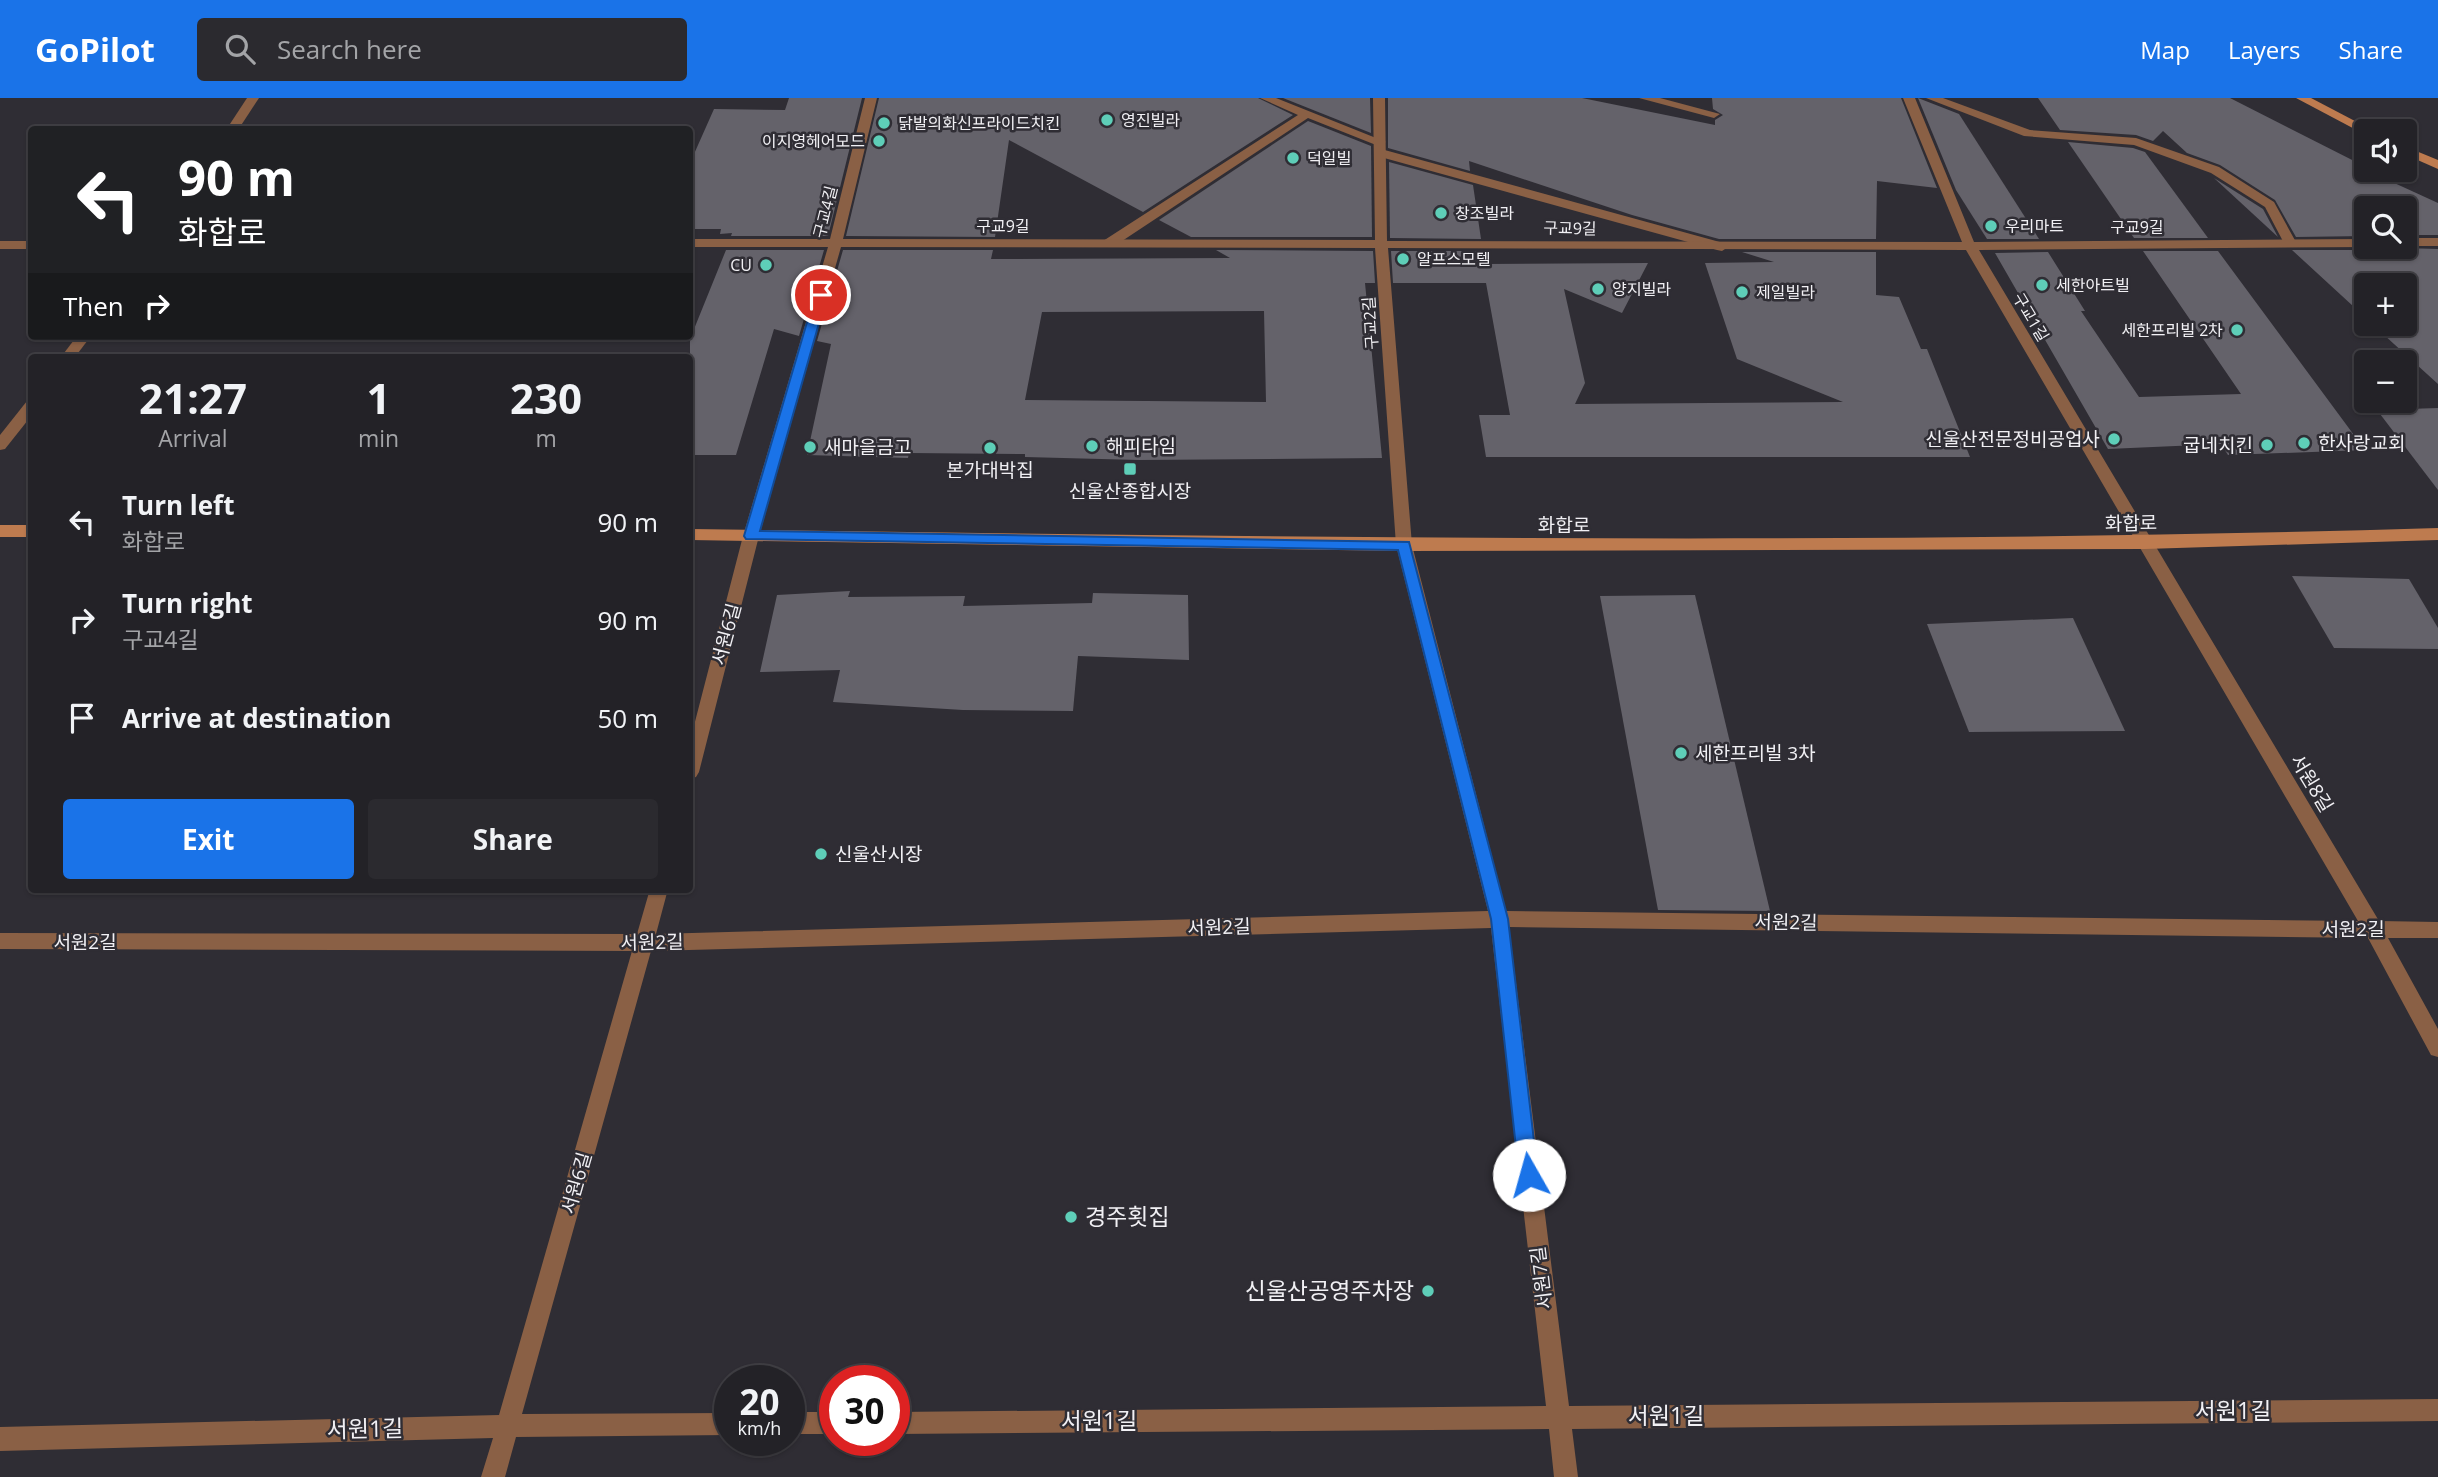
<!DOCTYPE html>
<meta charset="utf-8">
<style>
:root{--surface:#232227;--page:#2b2a2f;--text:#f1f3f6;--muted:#a3a4a7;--line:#403f44;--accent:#1a73e8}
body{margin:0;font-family:"Open Sans","Noto Sans KR",sans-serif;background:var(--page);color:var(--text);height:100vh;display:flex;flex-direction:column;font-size:26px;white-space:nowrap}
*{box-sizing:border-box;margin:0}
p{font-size:23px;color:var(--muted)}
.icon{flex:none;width:38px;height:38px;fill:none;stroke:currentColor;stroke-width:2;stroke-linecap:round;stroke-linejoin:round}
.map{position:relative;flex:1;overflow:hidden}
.drawer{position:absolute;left:28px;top:256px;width:665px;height:539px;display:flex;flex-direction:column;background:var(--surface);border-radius:7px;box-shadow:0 2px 5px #0004,0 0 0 2px var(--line)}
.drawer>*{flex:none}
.guide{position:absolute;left:28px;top:28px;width:665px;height:214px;border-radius:7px;box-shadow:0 2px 5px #0004,0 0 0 2px var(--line);background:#202124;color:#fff;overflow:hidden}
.tools{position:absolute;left:2354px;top:21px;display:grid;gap:14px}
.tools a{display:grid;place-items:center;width:63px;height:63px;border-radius:7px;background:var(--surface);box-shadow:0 2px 5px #0004,0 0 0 2px var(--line);font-size:35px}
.speed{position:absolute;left:714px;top:1267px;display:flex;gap:14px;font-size:35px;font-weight:700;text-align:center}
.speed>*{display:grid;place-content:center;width:91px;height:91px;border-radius:50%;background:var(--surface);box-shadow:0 2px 5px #0004,0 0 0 2px var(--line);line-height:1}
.speed small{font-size:18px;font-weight:400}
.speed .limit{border:10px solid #d22;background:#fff;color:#111}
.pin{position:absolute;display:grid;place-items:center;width:60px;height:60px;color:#fff;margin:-30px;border:4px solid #fff;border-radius:50%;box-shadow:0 2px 7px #0007}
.me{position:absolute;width:77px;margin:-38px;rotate:353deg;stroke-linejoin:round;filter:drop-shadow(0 0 5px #0008)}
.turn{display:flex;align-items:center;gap:24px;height:147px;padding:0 35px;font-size:32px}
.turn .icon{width:91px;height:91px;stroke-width:2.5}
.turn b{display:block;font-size:49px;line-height:60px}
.then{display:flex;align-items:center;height:66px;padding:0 35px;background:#0003;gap:14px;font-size:26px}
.eta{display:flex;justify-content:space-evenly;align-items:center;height:119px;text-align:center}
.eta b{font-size:42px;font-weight:700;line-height:49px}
.action{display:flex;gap:14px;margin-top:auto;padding:14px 35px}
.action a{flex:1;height:80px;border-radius:7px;background:var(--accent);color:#fff;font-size:28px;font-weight:700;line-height:80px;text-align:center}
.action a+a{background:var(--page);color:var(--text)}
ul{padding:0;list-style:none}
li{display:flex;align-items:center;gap:21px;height:98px;padding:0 35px}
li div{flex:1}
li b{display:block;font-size:26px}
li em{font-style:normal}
header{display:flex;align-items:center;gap:42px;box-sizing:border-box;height:98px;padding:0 35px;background:var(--accent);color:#fff}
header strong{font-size:33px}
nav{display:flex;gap:38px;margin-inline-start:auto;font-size:24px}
.search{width:490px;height:63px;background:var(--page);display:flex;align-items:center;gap:18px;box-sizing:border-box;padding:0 24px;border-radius:7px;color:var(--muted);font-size:26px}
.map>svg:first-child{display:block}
.building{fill:#64626a;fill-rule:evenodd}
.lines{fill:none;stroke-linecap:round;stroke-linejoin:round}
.service{fill:#8a6045;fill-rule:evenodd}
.minor{fill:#8a6045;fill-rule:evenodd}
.secondary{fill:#be7b4f;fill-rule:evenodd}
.route{fill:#1a73e8;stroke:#114b97;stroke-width:2}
.poi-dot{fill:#5eceb8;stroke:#2f2d34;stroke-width:2.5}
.labels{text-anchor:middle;stroke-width:5;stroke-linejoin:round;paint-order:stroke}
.far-poi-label{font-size:16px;fill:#f1f0f4;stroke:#2f2d34;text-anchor:start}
.far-street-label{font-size:16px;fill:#f1f0f4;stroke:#2f2d34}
.poi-label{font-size:19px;fill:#f1f0f4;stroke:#2f2d34;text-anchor:start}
.street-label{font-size:19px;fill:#f1f0f4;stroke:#2f2d34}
.near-poi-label{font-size:23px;fill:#f1f0f4;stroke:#2f2d34;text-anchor:start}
.near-street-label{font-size:23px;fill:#f1f0f4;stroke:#2f2d34}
</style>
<header>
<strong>GoPilot</strong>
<div class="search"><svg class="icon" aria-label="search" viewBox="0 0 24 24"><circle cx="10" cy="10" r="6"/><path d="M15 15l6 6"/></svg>Search here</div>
<nav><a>Map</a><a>Layers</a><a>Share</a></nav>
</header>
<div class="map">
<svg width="2438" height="1379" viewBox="0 0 2438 1379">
<rect width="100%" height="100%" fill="#2f2d34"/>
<g class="building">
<path d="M 789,0 L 862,0 L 828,138 L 731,138 L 732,135 L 720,136 L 721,131 L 690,131 L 690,65 L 714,11 L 785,12 Z"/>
<path d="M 879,0 L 1258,0 L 1293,17 L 1143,114 L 1009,42 L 995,139 L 846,138 Z"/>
<path d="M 1283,0 L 1370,0 L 1371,35 Z"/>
<path d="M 1388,0 L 1582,0 L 1715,27 L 1715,22 L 1723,17 L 1713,11 L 1712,0 L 1901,0 L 1937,90 L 1877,83 L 1876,141 L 1719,141 L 1632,117 L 1469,63 L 1470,73 L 1388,50 Z"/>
<path d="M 1918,0 L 1959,16 L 2039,141 L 1987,141 L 1956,92 Z"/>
<path d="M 2038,0 L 2230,0 L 2366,69 L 2366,72 L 2438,105 L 2438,137 L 2404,137 L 2404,110 L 2366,110 L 2366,138 L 2296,139 L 2275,102 L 2220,67 L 2187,55 L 2163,33 L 2153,43 L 2136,37 L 2060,32 Z"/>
<path d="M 1308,23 L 1371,48 L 1372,139 L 1191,139 L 1159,122 Z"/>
<path d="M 2068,44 L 2133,50 L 2145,54 L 2208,140 L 2134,140 Z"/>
<path d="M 1389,64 L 1473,87 L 1481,141 L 1390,140 Z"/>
<path d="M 2214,80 L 2263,111 L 2278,139 Z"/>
<path d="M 2369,149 L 2438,151 L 2438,286 L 2372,226 L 2404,226 L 2404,187 L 2366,187 L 2366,220 L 2292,152 L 2366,152 Z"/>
<path d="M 726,152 L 824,152 L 799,238 L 774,231 L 736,357 L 690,357 L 690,241 Z"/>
<path d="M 843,152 L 993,152 L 991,161 L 1230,160 L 1216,152 L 1373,153 L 1375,185 L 1365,185 L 1382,360 L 1139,362 L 1025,359 L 1025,356 L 909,355 L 908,360 L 807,357 L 831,246 L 817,243 ZM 1264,213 L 1266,304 L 1025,302 L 1042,214 Z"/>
<path d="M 1391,153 L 1483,153 L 1485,166 L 1648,165 L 1622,215 L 1564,191 L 1585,285 L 1575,306 L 1843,304 L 1737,261 L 1705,165 L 1774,164 L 1742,154 L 1876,154 L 1876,197 L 1899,199 L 1921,251 L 1927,251 L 1970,359 L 1486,359 L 1479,317 L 1510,317 L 1486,185 L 1393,185 Z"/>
<path d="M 2143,153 L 2218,153 L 2365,352 L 2228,357 L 2221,346 L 2108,351 L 1995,155 L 2048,154 L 2085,213 L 2081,213 L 2139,299 L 2241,296 Z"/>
<path d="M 2438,310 L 2438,392 L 2377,312 Z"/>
<path d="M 2292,478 L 2409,481 L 2438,530 L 2438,551 L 2334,550 Z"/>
<path d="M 850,493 L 848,499 L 965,498 L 963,508 L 1092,505 L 1093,495 L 1188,497 L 1189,562 L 1078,558 L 1073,613 L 963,612 L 833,604 L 840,572 L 760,574 L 777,497 Z"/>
<path d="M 1695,497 L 1770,813 L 1658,812 L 1600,498 Z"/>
<path d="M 2073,520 L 2125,633 L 1969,634 L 1927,526 Z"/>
</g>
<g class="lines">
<g class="service">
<path d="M 1260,0 L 1276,0 L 1386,44 L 1376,47 L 1308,20 L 1113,149 L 1103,149 L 1103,143 L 1298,17 Z"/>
<path d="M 1639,0 L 1660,0 L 1720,16 L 1714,20 Z"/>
<path d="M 1926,0 L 1943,0 L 2030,32 L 2136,40 L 2219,69 L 2274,104 L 2297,146 L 2296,149 L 2286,149 L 2265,109 L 2211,75 L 2134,47 L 2024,38 Z"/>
<path d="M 1381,51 L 1727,146 L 1728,149 L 1722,153 L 1717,152 L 1377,58 L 1375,55 Z"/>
</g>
<g class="minor">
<path d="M 247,0 L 259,0 L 238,32 L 226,32 Z"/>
<path d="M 865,0 L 877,0 L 843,141 L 1375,142 L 1373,0 L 1385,0 L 1387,143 L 1962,144 L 1903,0 L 1915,0 L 1974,144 L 2366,141 L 2366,149 L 1979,152 L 2379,823 L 2438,824 L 2438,840 L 2388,840 L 2438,931 L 2438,959 L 2431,957 L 2368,840 L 1509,829 L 1569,1308 L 2438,1301 L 2438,1323 L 1572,1331 L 1578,1379 L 1554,1379 L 1549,1331 L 894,1336 L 894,1314 L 1546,1308 L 1491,830 L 651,853 L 522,1316 L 730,1315 L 730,1337 L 516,1339 L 505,1379 L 481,1379 L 493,1340 L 0,1353 L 0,1329 L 499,1317 L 632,853 L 0,851 L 0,835 L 637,836 L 650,791 L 668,791 L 656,836 L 1488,813 L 1396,447 L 1375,150 L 841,149 L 759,438 L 699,674 L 696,679 L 690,681 L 690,643 L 743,438 L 828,149 L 690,149 L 690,141 L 830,141 ZM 1388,150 L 1966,152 L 2358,823 L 1506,813 L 1412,447 Z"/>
<rect x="2404" y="140" width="34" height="8"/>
<rect x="0" y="143" width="32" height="8"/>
<path d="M 77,238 L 91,238 L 75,259 L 61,259 Z"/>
<path d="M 32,301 L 32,317 L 5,351 L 0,352 L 0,337 L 27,303 Z"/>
<rect x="789" y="1314" width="46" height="22"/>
</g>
<g class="secondary">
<path d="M 2296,0 L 2311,0 L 2374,33 L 2364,36 Z"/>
<path d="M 2404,48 L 2438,62 L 2438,71 L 2404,56 Z"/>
<rect x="0" y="427" width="32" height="12"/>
<path d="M 2438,430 L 2438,442 L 2145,451 L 1404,453 L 690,442 L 690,431 C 1273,439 1855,448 2438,430 Z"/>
</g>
</g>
<path class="route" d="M 821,193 L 827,197 L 760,433 L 1409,444 L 1508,821 L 1538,1077 L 1535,1084 L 1529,1087 L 1522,1084 L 1519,1077 L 1491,821 L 1398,452 L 746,441 L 744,438 L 815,197 Z"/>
<g class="poi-dot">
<circle cx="1107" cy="22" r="7"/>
<circle cx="884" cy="25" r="7"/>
<circle cx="879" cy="43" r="7"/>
<circle cx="1293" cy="60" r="7"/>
<circle cx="1441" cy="115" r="7"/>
<circle cx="1991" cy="128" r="7"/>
<circle cx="1403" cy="161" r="7"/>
<circle cx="766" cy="167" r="7"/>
<circle cx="2042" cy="187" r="7"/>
<circle cx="1598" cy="191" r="7"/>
<circle cx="1742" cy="194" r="7"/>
<circle cx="2237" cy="232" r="7"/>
<circle cx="2114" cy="341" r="7"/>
<circle cx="2304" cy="345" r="7"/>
<circle cx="2267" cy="347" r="7"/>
<circle cx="1092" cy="348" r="7"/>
<circle cx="810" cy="349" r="7"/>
<circle cx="990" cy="350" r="7"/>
<rect x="1123" y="364" width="14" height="14" rx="3.5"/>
<circle cx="1681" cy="655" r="7"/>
<circle cx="821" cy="756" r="7"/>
<circle cx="1071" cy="1119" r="7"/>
<circle cx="1428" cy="1193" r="7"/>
</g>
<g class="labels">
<g class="far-poi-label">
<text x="1121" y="28">영진빌라</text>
<text x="898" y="31">닭발의화신프라이드치킨</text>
<text x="865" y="49" text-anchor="end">이지영헤어모드</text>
<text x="1307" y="66">덕일빌</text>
<text x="1455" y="121">창조빌라</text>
<text x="2005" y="134">우리마트</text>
<text x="1417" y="167">알프스모텔</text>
<text x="752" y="173" text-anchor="end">CU</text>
<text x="2056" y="193">세한아트빌</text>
<text x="1612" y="197">양지빌라</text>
<text x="1756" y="200">제일빌라</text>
<text x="2223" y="238" text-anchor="end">세한프리빌 2차</text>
</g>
<g class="far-street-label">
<text transform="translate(825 114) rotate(-76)" y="6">구교4길</text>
<text x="1003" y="134">구교9길</text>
<text x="2137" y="135">구교9길</text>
<text transform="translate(1570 130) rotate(1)" y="6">구교9길</text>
<text transform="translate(2031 219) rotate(59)" y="6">구교1길</text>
<text transform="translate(1370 225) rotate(-94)" y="6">구교2길</text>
</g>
<g class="poi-label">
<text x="2100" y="348" text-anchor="end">신울산전문정비공업사</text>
<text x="2318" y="352">한사랑교회</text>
<text x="2253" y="354" text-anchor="end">굽네치킨</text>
<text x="1106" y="355">해피타임</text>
<text x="824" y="356">새마을금고</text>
<text x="990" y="379" text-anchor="middle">본가대박집</text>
<text x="1130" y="400" text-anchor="middle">신울산종합시장</text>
<text x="1695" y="662">세한프리빌 3차</text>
<text x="835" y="763">신울산시장</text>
</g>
<g class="street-label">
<text transform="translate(2131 425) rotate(-1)" y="7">화합로</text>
<text x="1564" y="434">화합로</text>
<text transform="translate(726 536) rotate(-75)" y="7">서원6길</text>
<text transform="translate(2312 685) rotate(59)" y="7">서원8길</text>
<text transform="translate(1786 824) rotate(1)" y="7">서원2길</text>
<text transform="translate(1219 829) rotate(-2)" y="7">서원2길</text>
<text x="2353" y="838">서원2길</text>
<text x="85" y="851">서원2길</text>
<text transform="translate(652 844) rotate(-1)" y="7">서원2길</text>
<text transform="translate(576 1085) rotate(-74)" y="7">서원6길</text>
<text transform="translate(1541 1180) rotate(-97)" y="7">서원7길</text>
</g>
<g class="near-poi-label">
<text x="1085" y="1127">경주횟집</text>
<text x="1414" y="1201" text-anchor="end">신울산공영주차장</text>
</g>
<g class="near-street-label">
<text x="2233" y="1321">서원1길</text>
<text x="1666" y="1326">서원1길</text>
<text x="1099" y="1331">서원1길</text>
<text transform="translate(365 1331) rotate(-1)" y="8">서원1길</text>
</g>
</g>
</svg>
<div class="tools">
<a><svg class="icon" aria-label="sound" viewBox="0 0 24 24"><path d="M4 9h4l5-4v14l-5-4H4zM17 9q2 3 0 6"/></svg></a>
<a><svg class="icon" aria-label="search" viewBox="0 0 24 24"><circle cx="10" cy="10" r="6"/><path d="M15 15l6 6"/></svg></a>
<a>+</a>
<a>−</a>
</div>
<div class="speed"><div>20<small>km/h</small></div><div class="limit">30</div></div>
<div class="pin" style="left:821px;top:197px;background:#d93025"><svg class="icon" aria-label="arrive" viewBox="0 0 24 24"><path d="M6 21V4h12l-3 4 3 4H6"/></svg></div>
<svg class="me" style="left:1529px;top:1077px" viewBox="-20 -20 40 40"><circle r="19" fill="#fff"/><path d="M0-13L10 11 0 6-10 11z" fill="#1a73e8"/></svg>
<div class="guide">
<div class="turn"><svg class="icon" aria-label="left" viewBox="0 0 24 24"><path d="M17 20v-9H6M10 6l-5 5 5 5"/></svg><div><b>90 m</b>화합로</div></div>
<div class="then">Then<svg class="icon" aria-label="right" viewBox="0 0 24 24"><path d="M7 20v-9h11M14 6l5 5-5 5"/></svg></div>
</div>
<section class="drawer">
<div class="eta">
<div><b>21:27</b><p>Arrival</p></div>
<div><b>1</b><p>min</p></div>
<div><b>230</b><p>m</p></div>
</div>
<ul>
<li><svg class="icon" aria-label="left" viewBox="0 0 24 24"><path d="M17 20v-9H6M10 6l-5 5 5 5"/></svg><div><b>Turn left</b><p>화합로</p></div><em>90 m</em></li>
<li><svg class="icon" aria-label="right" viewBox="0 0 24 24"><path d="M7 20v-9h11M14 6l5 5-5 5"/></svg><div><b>Turn right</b><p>구교4길</p></div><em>90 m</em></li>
<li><svg class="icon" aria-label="arrive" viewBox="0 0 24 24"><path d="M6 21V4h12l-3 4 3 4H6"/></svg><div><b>Arrive at destination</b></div><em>50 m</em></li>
</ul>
<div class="action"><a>Exit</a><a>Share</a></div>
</section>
</div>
